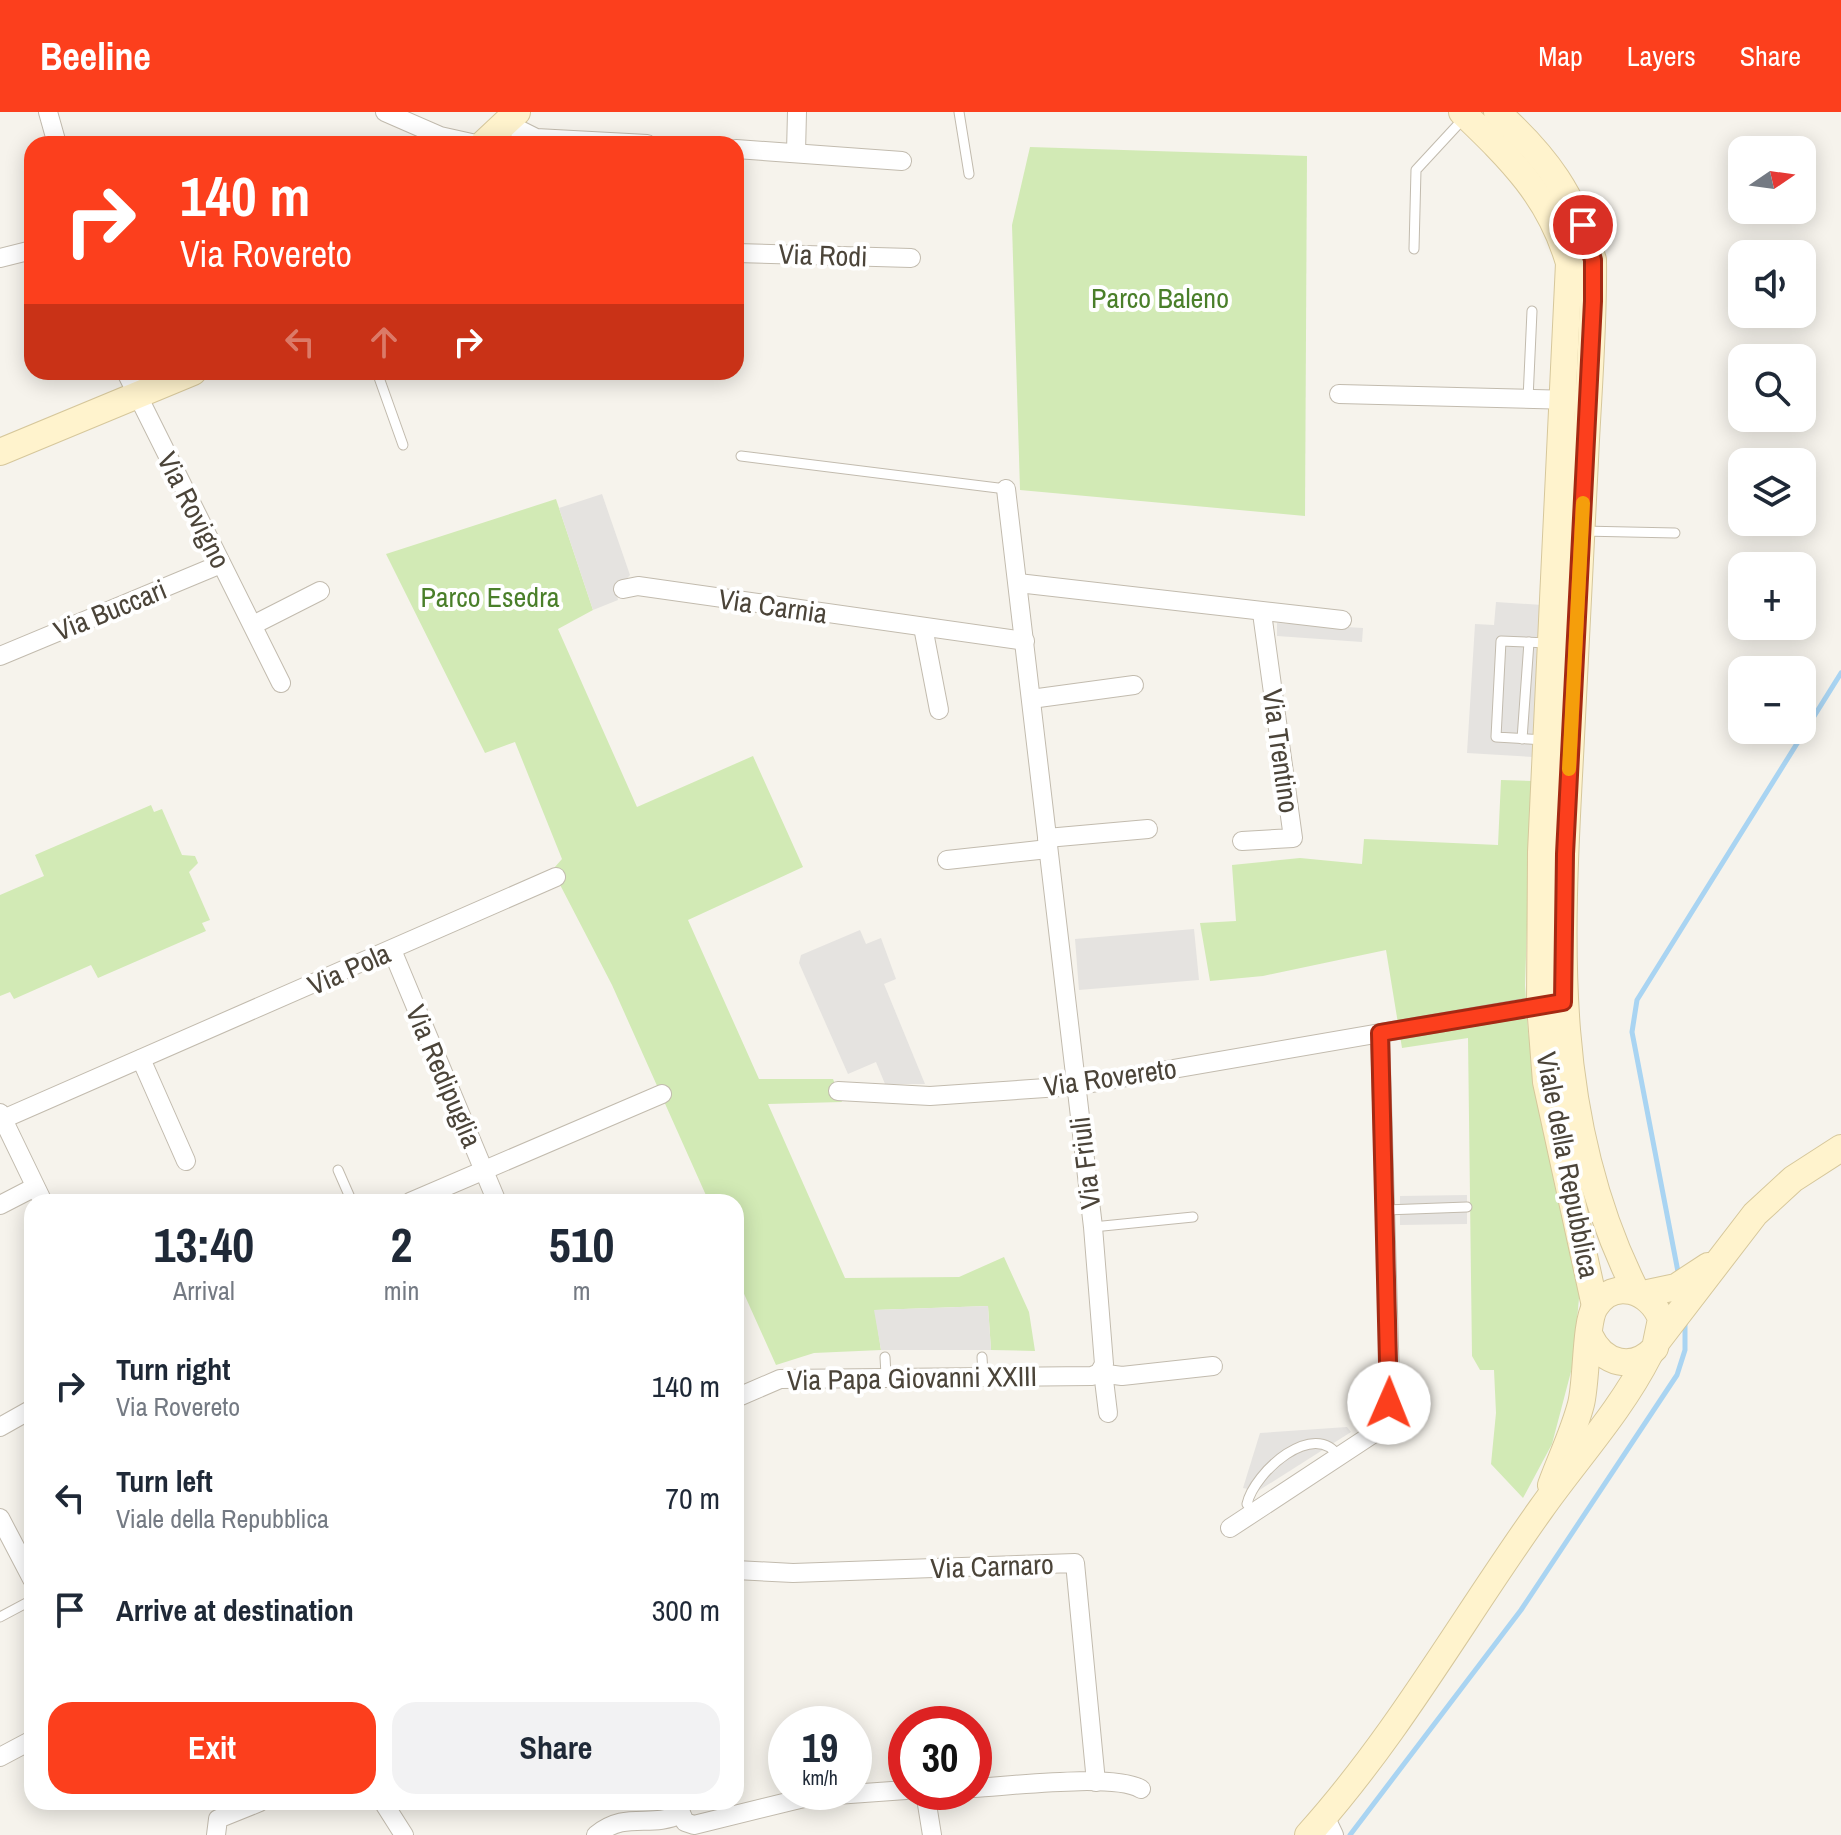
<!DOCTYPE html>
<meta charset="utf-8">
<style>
:root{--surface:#fff;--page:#f2f2f3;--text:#1f2937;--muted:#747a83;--accent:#fc3f1d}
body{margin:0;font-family:"Archivo Narrow",sans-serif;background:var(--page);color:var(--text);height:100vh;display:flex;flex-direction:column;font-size:30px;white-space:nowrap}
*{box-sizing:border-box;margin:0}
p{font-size:26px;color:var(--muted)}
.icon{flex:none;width:44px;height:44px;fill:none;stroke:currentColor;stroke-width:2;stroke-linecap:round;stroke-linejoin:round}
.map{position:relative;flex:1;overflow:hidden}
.details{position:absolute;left:24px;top:1082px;width:720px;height:616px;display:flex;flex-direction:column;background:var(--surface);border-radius:24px;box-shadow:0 4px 20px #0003}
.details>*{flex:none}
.hud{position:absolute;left:24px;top:24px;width:720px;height:244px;border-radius:24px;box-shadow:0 4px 20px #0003;background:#fc3f1d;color:#fff;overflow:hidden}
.needle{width:52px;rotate:77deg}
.tools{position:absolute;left:1728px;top:24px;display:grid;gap:16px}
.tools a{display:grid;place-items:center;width:88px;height:88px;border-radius:16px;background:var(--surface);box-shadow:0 4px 20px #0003;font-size:40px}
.speed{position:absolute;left:768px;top:1594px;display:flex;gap:16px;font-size:40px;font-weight:700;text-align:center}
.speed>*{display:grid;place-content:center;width:104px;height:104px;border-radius:50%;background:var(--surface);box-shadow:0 4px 20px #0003;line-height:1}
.speed small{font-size:20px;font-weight:400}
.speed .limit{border:12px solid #d22;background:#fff;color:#111}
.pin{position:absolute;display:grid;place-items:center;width:68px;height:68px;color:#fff;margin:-34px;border:4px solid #fff;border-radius:50%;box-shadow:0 2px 8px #0007}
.me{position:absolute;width:88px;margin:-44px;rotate:1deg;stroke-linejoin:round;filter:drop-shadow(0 0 6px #0008)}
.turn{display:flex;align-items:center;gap:28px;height:168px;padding:0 24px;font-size:36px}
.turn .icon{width:104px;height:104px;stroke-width:2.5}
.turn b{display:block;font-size:56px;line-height:68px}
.lanes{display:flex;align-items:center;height:76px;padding:0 24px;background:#0003;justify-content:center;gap:40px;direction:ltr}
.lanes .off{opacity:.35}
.eta{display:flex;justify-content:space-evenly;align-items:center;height:136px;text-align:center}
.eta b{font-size:48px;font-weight:800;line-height:56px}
.button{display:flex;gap:16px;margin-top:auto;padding:16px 24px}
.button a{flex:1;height:92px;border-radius:24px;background:var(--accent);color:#fff;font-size:32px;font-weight:800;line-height:92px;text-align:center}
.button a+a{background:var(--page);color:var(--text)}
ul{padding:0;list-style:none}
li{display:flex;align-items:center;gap:24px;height:112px;padding:0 24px}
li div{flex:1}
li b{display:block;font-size:30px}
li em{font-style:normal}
header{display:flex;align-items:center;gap:48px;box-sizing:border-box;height:112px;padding:0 40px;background:var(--accent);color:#fff}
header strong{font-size:38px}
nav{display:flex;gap:44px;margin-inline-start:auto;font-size:28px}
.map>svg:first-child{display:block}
.green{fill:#d2eab5}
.parking{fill:#e5e3e0}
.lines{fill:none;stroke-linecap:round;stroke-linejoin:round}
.stream{stroke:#a9d4f2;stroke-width:5}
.lane-casing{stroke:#c2bbae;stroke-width:11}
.street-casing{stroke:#c2bbae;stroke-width:20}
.secondary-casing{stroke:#d6c79b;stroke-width:28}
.lane{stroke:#fff;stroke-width:9}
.street{stroke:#fff;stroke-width:18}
.secondary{stroke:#fff3cd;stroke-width:26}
.route-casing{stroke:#a42913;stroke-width:20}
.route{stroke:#fc3f1d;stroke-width:14}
.slow{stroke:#f59e0b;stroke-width:14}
.labels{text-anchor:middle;stroke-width:8;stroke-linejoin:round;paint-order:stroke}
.street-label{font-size:28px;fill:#4b4439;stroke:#fff}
.park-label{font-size:28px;fill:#4a7f2a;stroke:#fff}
</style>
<header>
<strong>Beeline</strong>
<nav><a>Map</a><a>Layers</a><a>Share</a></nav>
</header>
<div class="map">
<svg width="1841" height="1723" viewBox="0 0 1841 1723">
<rect width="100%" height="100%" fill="#f6f3ec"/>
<g class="green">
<path d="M 1030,35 L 1307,44 L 1305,404 L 1020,378 L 1012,113 Z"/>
<path d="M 556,387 L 593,498 L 558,517 L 637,695 L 753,644 L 803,755 L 688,808 L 759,967 L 833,967 L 842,990 L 768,992 L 845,1166 L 959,1165 L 1004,1145 L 1029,1200 L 1035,1239 L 991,1238 L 988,1194 L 875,1198 L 881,1238 L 814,1241 L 776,1253 L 736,1164 L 736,1090 L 709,1090 L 612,873 L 556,765 L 554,756 L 562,747 L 515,630 L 485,641 L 386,442 Z"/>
<path d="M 1501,668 L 1532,669 L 1525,873 L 1528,919 L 1548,1039 L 1580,1175 L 1573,1252 L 1552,1332 L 1523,1386 L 1491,1352 L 1496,1301 L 1494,1258 L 1480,1258 L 1472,1244 L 1468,926 L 1402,936 L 1386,838 L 1263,864 L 1210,869 L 1200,811 L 1236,809 L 1232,753 L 1300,746 L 1362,752 L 1364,727 L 1498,733 Z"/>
<path d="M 151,693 L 154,700 L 162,697 L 182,743 L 195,744 L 198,751 L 189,760 L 210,808 L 202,811 L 206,819 L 98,866 L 91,853 L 14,887 L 10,880 L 0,884 L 0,783 L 44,764 L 35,743 Z"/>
</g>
<g class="parking">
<path d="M 602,382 L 630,463 L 616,479 L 618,488 L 593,498 L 559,396 Z"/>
<path d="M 1496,490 L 1542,493 L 1533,645 L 1467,641 L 1475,512 L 1494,513 Z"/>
<path d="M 1277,511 L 1363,516 L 1362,530 L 1277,524 Z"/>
<path d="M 1194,817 L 1199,868 L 1079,878 L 1075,827 Z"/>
<path d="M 860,818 L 866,832 L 881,826 L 896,867 L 884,872 L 925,972 L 885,972 L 876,950 L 848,962 L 799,851 L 801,843 Z"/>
<path d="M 1467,1083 L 1467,1112 L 1400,1113 L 1400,1084 Z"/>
<path d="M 988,1194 L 991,1238 L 881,1238 L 874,1198 Z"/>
<path d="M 1347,1315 L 1351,1320 L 1258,1379 L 1243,1376 L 1260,1321 Z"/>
</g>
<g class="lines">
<g class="stream">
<path d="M 1679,1165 L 1632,920 L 1637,888 L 1841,561"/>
<path d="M 1350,1723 L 1521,1498 L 1677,1263 L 1685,1238 L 1685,1206"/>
</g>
<defs>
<g id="lane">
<path d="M 959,0 L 969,62"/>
<path d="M 1414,137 L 1416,58 L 1465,5"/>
<path d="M 377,260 L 403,333"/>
<path d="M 1528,287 L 1532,199"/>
<path d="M 741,344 L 1006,377"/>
<path d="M 1582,419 L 1675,421"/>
<path d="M 1522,627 L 1529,530"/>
<path d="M 1545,628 L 1496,625 L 1501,529 L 1548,531"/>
<path d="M 338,1058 L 352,1090"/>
<path d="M 1385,1098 L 1467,1095"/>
<path d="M 1093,1115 L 1193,1105"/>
<path d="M 885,1245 L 886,1263"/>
<path d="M 982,1245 L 983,1262"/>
<path d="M 1254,1401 L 1247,1392 C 1254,1360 1315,1306 1339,1345"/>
<path d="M 0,1505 L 32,1488"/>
</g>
<g id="street">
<path d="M 48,0 L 57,32"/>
<path d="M 385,0 L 440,24 L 476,32"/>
<path d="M 506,11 L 536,26 L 647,32"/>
<path d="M 736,37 L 902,49"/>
<path d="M 796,40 L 797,0"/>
<path d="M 736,141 L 911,146"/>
<path d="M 0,146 L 32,138"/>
<path d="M 126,260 L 281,571"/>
<path d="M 1339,282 L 1573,288"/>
<path d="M 1018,471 L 1342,508"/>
<path d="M 623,477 L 638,474 L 1025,529"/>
<path d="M 253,513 L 320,479"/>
<path d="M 923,515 L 939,598"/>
<path d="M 0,544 L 221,452"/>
<path d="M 1031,587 L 1134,573"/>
<path d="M 1047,726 L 1148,717"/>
<path d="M 1242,729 L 1293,726 L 1262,501"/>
<path d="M 947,748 L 1048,737"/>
<path d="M 392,838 L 497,1090"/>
<path d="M 141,947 L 186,1049"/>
<path d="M 838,979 L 930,984 L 1075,974 L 1548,892"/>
<path d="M 0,1001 L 43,1090"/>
<path d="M 3,1007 L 556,765"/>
<path d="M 410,1090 L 662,982"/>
<path d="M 0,1093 L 35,1075"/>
<path d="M 1099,1261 L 1122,1264 L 1213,1254"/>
<path d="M 1099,1261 L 1104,1268 L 1108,1301"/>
<path d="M 736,1286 L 780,1267 L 1092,1264 L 1099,1261 L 1104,1252 L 1093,1115 L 1006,377"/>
<path d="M 0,1315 L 32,1297"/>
<path d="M 0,1406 L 32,1467"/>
<path d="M 1230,1416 L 1388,1312 L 1390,1269 L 1380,921"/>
<path d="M 736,1458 L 793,1461 L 1075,1451 L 1096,1670"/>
<path d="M 0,1645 L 32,1628"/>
<path d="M 974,1676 C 1010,1674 1114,1661 1141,1677"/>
<path d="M 925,1680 L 932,1723"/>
<path d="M 383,1690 L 404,1723"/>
<path d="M 676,1690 L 685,1710 L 694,1713 L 808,1685 L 906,1678"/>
<path d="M 1325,1704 L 1334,1723"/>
<path d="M 216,1723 L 218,1707 L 260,1690"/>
<path d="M 596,1723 C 627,1698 650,1717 681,1702"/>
</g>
<g id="secondary">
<path d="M 1462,0 C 1511,47 1550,85 1569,151 L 1541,740 L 1540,893 L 1546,970 L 1595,1194"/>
<path d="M 1497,0 C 1547,45 1574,83 1593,148 C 1594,215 1588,282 1585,348 C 1580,447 1575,546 1570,645 C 1560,830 1550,1009 1636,1179"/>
<path d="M 483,32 L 517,0"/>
<path d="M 0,340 L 193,260"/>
<path d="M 1643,1182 L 1676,1175 L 1708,1154"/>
<path d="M 1659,1227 L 1755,1102 L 1793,1067 L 1841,1036"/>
<path d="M 1551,1373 C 1561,1346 1574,1319 1581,1292 C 1587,1268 1585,1211 1595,1195 C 1614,1165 1651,1179 1661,1207 L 1655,1236 C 1633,1260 1603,1252 1590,1224"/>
<path d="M 1308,1723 C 1398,1623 1463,1506 1541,1397 C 1577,1346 1620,1300 1649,1243"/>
</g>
</defs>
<use href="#lane" class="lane-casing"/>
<use href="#street" class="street-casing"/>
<use href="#secondary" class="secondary-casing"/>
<use href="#lane" class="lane"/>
<use href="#street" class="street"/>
<use href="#secondary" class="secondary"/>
</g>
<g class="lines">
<defs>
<path id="route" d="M 1389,1291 L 1380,921 L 1563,890 L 1565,742 L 1593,189 L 1593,148 L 1583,113"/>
</defs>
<use href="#route" class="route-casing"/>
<use href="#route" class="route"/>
<path class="slow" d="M 1569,657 L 1583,391"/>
</g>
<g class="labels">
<g class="street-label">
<text transform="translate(823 143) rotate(2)" y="10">Via Rodi</text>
<text transform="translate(194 398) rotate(63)" y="10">Via Rovigno</text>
<text transform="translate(773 494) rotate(8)" y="10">Via Carnia</text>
<text transform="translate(110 498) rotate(-22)" y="10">Via Buccari</text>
<text transform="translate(1281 639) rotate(82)" y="10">Via Trentino</text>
<text transform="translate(349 857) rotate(-24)" y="10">Via Pola</text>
<text transform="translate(444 964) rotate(67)" y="10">Via Redipuglia</text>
<text transform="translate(1110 965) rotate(-8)" y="10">Via Rovereto</text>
<text transform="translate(1085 1051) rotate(-97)" y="10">Via Friuli</text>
<text transform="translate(1568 1053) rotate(79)" y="10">Viale della Repubblica</text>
<text transform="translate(912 1266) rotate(-1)" y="10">Via Papa Giovanni XXIII</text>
<text transform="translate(992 1454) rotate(-2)" y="10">Via Carnaro</text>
</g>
<g class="park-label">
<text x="1160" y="196">Parco Baleno</text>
<text x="490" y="495">Parco Esedra</text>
</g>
</g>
</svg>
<div class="tools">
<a><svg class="needle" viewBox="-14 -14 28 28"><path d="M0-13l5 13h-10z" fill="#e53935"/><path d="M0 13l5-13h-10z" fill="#747a83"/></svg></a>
<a><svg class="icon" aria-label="sound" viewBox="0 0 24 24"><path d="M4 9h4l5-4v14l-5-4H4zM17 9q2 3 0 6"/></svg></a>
<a><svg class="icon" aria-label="search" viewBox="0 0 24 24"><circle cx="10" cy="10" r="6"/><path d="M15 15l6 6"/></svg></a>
<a><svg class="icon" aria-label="layers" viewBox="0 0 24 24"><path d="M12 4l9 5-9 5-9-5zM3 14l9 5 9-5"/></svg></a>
<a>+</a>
<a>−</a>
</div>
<div class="speed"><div>19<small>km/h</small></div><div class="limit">30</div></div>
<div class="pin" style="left:1583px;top:113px;background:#d93025"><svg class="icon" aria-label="arrive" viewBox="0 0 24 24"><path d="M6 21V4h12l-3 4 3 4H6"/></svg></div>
<svg class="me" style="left:1389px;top:1291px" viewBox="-20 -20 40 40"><circle r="19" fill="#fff"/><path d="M0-13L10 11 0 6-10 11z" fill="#fc3f1d"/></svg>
<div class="hud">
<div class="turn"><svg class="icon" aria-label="right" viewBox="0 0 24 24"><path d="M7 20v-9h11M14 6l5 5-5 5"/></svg><div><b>140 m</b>Via Rovereto</div></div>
<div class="lanes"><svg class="icon off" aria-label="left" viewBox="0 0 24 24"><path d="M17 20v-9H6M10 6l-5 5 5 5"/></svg><svg class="icon off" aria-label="ahead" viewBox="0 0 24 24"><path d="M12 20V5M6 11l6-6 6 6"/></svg><svg class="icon" aria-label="right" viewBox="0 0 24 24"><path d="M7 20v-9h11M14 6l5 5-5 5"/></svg></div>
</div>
<section class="details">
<div class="eta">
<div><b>13:40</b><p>Arrival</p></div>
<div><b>2</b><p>min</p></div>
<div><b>510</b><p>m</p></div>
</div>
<ul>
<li><svg class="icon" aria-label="right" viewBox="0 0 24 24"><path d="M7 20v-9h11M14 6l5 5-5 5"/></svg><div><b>Turn right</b><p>Via Rovereto</p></div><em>140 m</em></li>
<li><svg class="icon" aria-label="left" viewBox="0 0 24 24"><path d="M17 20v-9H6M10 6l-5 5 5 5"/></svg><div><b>Turn left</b><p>Viale della Repubblica</p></div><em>70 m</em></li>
<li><svg class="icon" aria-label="arrive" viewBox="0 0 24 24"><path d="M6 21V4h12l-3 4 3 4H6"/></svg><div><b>Arrive at destination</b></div><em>300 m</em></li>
</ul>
<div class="button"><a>Exit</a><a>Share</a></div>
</section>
</div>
